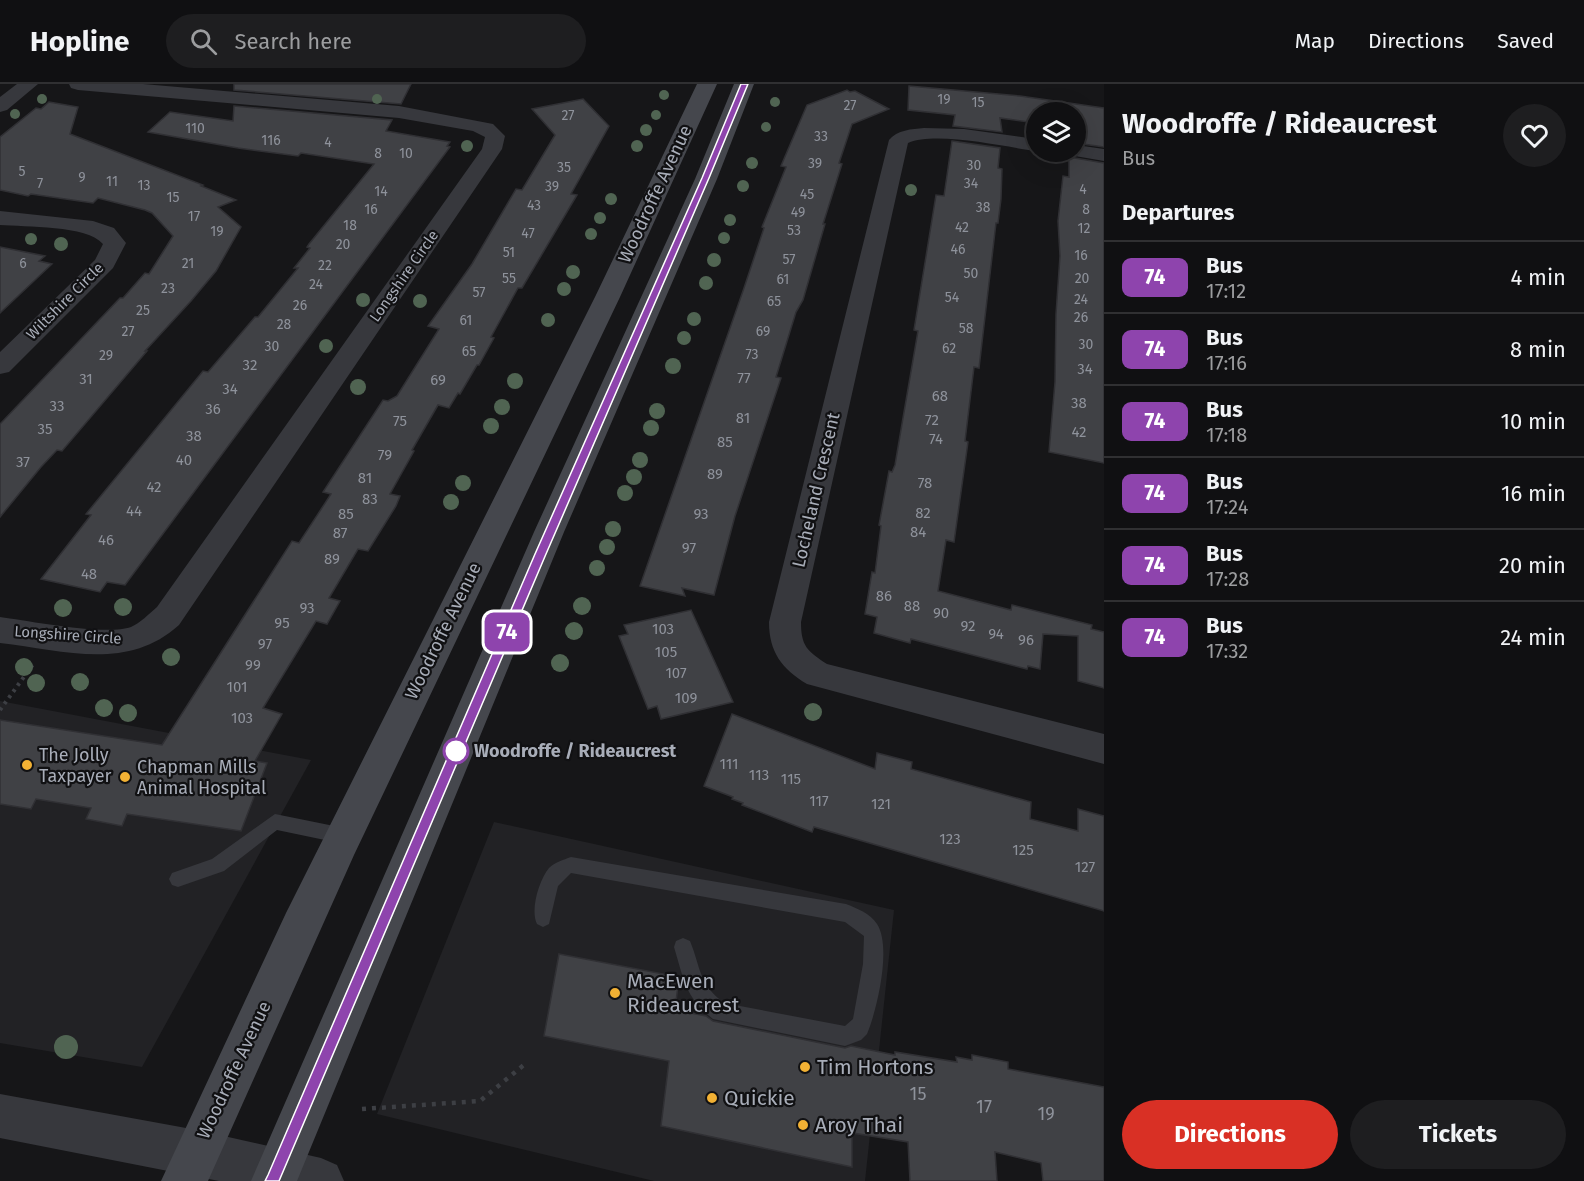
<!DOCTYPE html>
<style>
body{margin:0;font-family:"Fira Sans",sans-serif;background:#1e1e20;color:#f1f3f6;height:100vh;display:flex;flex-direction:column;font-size:22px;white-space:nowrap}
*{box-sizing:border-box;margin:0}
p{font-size:20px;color:#9c9d9f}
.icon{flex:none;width:33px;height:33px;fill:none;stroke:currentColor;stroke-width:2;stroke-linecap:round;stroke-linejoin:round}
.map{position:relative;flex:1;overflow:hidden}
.sheet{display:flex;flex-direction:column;background:#101012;width:480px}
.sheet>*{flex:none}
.badge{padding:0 12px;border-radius:9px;font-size:21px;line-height:39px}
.buttons{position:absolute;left:1026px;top:18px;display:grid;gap:12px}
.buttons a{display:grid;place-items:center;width:60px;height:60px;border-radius:50%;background:#101012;box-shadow:0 6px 24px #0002,0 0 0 2px #303032;font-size:30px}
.map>.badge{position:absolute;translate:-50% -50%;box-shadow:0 0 0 3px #fff}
h2{padding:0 18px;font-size:22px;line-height:54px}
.round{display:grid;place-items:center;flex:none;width:63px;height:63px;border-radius:32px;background:#1e1e20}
.summary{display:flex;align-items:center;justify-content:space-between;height:102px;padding:0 18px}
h1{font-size:28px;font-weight:700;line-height:45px}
.primary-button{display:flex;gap:12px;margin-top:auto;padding:12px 18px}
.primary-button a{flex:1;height:69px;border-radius:36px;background:#d93025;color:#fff;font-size:24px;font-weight:700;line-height:69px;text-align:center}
.primary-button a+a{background:#1e1e20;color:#f1f3f6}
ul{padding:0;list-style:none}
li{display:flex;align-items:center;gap:18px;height:72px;padding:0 18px;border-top:2px solid #303032}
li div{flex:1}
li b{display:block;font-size:22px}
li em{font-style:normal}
li .badge{min-width:66px;font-weight:700;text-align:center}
header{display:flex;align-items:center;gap:36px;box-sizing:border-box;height:84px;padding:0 30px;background:#101012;border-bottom:2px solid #303032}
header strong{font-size:28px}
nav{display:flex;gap:33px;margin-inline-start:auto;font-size:21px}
.search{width:420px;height:54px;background:#1e1e20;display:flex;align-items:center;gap:15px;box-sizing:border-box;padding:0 21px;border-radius:33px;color:#9c9d9f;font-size:22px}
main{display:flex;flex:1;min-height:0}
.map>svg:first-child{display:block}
</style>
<header>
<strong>Hopline</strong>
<div class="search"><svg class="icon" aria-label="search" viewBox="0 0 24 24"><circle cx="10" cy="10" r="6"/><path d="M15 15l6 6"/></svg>Search here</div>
<nav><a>Map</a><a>Directions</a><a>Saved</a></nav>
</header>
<main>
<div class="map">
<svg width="1104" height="1097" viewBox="0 0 1104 1097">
<rect width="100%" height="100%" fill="#161618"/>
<g fill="#222225">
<polygon points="0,617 311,676 142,983 0,959"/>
<polygon points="494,738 894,826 865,1097 654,1097 377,1030"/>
</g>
<g fill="#404145" stroke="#303034" stroke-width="1.5">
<polygon points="234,0 411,0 401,20 234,6"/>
<polygon points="909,2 1020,12 1104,24 1104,63 1076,59 1076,28 1036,28 1036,39 1000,34 1002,48 953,42 955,31 908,26"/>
<polygon points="847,6 850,8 855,7 889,25 852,40 839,79 842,80 823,140 825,140 803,216 796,228 776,293 781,294 735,432 714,511 682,504 685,512 640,502 744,204 764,144 762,143 786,83 781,82 807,21"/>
<polygon points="583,15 609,42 571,110 577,111 522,204 518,204 491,253 494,254 479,281 477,281 460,310 458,309 449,324 438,321 412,366 414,367 390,410 400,412 396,422 368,467 358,465 329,514 340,517 327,540 316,537 263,624 282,630 255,677 267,679 241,747 127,730 122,742 86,735 91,724 36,715 31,725 0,720 0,636 162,661 292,457 299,459 331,410 323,408 383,316 388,317 397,312 439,245 428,242 472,180 516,105 522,106 555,51 532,25"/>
<polygon points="49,18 78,23 70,50 203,101 201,102 236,116 218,123 241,143 216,187 191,217 145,267 147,267 62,367 57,366 41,383 0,433 0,340 120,214 123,214 145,189 149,190 173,152 152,129 145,126 98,114 93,119 31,110 28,112 0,106 0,53 36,24 41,25"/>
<polygon points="234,22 392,36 386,47 450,58 447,62 450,63 125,501 107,498 100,508 41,495 91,431 86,430 203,287 208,288 255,233 258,233 298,184 294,184 310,164 307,163 309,160 374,80 301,69 298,72 238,64 148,48 170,28 233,37"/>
<polygon points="952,57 1000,64 998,84 1002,85 1001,115 998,139 996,139 979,284 974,283 965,357 968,358 954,458 946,456 938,507 1011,526 1012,521 1092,541 1091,545 1104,548 1104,604 1078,597 1078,552 1043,550 1040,585 1028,582 1027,585 911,555 910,559 874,549 877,533 865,530 872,488 875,489 881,442 879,441 889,387 892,388 895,381 903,334 918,247 914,246 936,111 944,112"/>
<polygon points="1069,73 1104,79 1104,379 1049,368 1055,298 1056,230 1060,172 1058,137 1063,92 1069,93"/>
<polygon points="0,163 45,172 39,177 52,180 0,229"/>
<polygon points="691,526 733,618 661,635 657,622 648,625 619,552 628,550 624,541"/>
<polygon points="732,630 875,685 877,669 912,678 911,685 1031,718 1030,735 1078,747 1078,725 1104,732 1104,827 814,743 812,748 742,721 743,719 732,715 733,713 704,702"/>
<polygon points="559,870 679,893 675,926 706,932 713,937 845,964 851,962 895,971 895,968 957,978 956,973 972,976 972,971 1008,978 1008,985 1104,1003 1104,1097 1043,1097 1041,1079 995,1068 997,1097 910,1097 908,1058 852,1049 852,1083 661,1042 669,977 544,952"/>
</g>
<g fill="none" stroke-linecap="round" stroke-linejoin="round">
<polyline stroke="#3d3f44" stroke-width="4" stroke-dasharray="3 4.5" stroke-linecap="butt" points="0,626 34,579"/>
<polyline stroke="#3d3f44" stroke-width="4.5" stroke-dasharray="4 6" stroke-linecap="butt" points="362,1025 480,1017 525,980"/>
<g fill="#37383d" fill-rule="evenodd">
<polygon points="275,730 344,744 350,746 353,752 350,758 344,760 277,746 224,787 178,803 172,801 169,795 172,789 212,775"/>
<path d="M 571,773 L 846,820 C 858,825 870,829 877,840 C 892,863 877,926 867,950 L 861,956 L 845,962 L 713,935 C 685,913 684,896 674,863 L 676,857 L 683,854 L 690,857 C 701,884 698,899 724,919 L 845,942 L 853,935 L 863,880 L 864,852 L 845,838 L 571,789 L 558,802 L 549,840 L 543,843 L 537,840 C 530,826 539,796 549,784 C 555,778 563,776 571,773 Z"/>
</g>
<g fill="#37383d" fill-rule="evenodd">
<polygon points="17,0 38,0 7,26 0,28 0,13"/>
<path d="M 69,0 L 143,0 L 399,22 L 493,40 L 505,52 L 502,65 L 179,541 C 127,588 63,566 0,559 L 0,533 C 30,537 105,552 131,543 C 140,539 149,530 157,523 L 482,65 L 485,53 L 473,47 L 399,34 L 78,6 L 71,4 Z"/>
<path d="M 924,44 L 964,45 L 1036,55 L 1036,67 C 1004,63 937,47 908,59 L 801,538 C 801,562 807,567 827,580 L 1104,650 L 1104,680 L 807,600 C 782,585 769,568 769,538 L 889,56 C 897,46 912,45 924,44 Z"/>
<polygon points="1076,61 1104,65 1104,77 1069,71 1066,68 1076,68"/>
<path d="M 0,127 L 93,137 L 114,144 L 126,159 L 113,184 L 9,288 L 0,290 L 0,268 L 95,176 L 103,160 C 87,141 25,143 0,141 Z"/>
</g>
<polygon fill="#37383d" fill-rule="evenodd" points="0,1010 197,1046 321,1074 337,1081 344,1097 219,1097 0,1054"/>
<g fill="#45474d" fill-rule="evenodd">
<polygon points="697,0 717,0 620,213 354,771 208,1097 161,1097 286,829 595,213"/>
<polygon points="734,0 754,0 717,95 564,448 297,1097 251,1097 534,448 695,95"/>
</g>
</g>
<g fill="#506452">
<circle cx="664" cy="11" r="5"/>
<circle cx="42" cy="15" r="5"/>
<circle cx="377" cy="15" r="5"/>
<circle cx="775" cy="18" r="5"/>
<circle cx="15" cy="30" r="5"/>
<circle cx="656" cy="31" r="5"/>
<circle cx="766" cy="43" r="5"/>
<circle cx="646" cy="46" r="6"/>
<circle cx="467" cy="62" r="6"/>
<circle cx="637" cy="62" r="6"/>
<circle cx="752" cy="79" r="6"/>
<circle cx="743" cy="102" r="6"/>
<circle cx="911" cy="106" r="6"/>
<circle cx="611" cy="115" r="6"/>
<circle cx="600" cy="134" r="6"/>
<circle cx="730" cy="136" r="6"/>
<circle cx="591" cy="150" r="6"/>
<circle cx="724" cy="154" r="6"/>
<circle cx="31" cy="155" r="6"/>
<circle cx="61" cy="160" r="7"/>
<circle cx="714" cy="176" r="7"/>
<circle cx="573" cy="188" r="7"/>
<circle cx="706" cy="199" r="7"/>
<circle cx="564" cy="205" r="7"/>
<circle cx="363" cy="216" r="7"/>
<circle cx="420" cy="217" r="7"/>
<circle cx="694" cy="235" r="7"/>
<circle cx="548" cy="236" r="7"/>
<circle cx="684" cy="254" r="7"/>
<circle cx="326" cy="262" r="7"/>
<circle cx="673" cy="282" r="8"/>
<circle cx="515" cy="297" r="8"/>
<circle cx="358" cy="303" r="8"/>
<circle cx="502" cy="323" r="8"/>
<circle cx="657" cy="327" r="8"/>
<circle cx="491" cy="342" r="8"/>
<circle cx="651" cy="344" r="8"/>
<circle cx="640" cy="376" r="8"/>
<circle cx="634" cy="393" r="8"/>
<circle cx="463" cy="399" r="8"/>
<circle cx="625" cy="409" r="8"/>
<circle cx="451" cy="418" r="8"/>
<circle cx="613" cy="445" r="8"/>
<circle cx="607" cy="463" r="8"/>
<circle cx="597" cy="484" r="8"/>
<circle cx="582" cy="522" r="9"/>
<circle cx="123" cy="523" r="9"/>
<circle cx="63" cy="524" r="9"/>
<circle cx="574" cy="547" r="9"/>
<circle cx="171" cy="573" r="9"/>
<circle cx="560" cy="579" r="9"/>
<circle cx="24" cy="583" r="9"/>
<circle cx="80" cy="598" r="9"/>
<circle cx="36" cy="599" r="9"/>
<circle cx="104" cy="624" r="9"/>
<circle cx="813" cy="628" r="9"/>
<circle cx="128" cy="629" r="9"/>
<circle cx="66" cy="963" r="12"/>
</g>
<polygon fill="#8e44ad" stroke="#fff" stroke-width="1.5" points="741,0 748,0 709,94 546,470 279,1097 265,1097 268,1091 535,470 702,94"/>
<circle fill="#fff" stroke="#8e44ad" stroke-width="3" cx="456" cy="667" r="12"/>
<g fill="#f2b134" stroke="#111113" stroke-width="2">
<circle cx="27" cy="681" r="6"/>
<circle cx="125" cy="693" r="6"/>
<circle cx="615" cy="909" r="6"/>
<circle cx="805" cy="983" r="6"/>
<circle cx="712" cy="1014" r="6"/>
<circle cx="803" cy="1041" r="6"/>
</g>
<g text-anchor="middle" stroke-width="4.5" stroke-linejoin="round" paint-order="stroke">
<g font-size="14" fill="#8e929b">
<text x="944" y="20">19</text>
<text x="978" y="23">15</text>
<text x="850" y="26">27</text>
<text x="568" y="36">27</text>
<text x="195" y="49">110</text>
<text x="821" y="57">33</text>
<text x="271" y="61">116</text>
<text x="328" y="63">4</text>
<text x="378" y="74">8</text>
<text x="406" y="74">10</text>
<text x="815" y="84">39</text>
<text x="974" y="86">30</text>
<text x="564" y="88">35</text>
<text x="22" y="92">5</text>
<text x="82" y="98">9</text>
<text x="112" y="102">11</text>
<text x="40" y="104">7</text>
<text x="971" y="104">34</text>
<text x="144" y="106">13</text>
<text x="552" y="107">39</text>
<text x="1083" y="110">4</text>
<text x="381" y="112">14</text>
<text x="807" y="115">45</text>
<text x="173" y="118">15</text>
<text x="534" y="126">43</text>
<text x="983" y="128">38</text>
<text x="371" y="130">16</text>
<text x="1086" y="130">8</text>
<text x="798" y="133">49</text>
<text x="194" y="137">17</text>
<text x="350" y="146">18</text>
<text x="962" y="148">42</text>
<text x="1084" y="149">12</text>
<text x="794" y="151">53</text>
<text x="217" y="152">19</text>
<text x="528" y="154">47</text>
<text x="343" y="165">20</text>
<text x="958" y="170">46</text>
<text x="509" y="173">51</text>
<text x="1081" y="176">16</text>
<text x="789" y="180">57</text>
<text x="23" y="184">6</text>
<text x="188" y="184">21</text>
<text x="325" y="186">22</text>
<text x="971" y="194">50</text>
<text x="509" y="199">55</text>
<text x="1082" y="199">20</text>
<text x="783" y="200">61</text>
<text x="316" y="205">24</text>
<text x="168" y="209">23</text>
<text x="479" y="213">57</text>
<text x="952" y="218">54</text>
<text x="1081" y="220">24</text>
<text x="774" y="222">65</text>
<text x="300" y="226">26</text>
<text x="143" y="231">25</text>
<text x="1081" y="238">26</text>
<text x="466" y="241">61</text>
<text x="284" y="245">28</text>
<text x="966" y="249">58</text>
<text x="128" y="252">27</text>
<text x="763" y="252">69</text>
<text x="1086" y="265">30</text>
<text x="272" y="267">30</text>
<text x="949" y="269">62</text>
<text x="469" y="272">65</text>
<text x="752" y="275">73</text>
<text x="106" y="276">29</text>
</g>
<g font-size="15" fill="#a8adb8" stroke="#111113">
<text transform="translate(404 192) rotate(-55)" y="5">Longshire Circle</text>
<text transform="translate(65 217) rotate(-45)" y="5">Wiltshire Circle</text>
<text transform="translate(68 551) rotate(4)" y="5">Longshire Circle</text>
</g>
<g font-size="15" fill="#8e929b">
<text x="250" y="286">32</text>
<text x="1085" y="290">34</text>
<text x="744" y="299">77</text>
<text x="86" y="300">31</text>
<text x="438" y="301">69</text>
<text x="230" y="310">34</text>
<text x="940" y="317">68</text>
<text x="1079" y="324">38</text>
<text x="57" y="327">33</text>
<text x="213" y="330">36</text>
<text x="743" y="339">81</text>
<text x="932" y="341">72</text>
<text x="400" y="342">75</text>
<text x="45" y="350">35</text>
<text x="1079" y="353">42</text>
<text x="194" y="357">38</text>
<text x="936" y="360">74</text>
<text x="725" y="363">85</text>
<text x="385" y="376">79</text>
<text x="184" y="381">40</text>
<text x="23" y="383">37</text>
<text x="715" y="395">89</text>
<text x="365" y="399">81</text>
<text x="925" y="404">78</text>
<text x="154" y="408">42</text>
<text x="370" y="420">83</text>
<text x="134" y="432">44</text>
<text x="923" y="434">82</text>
<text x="346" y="435">85</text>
<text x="701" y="435">93</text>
<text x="918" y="453">84</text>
<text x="340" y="454">87</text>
<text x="106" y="461">46</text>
<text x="689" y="469">97</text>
<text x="332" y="480">89</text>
<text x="89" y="495">48</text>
<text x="884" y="517">86</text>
<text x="912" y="527">88</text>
<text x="307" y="529">93</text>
<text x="941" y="534">90</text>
<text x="282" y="544">95</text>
<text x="968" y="547">92</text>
<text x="663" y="550">103</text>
<text x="996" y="555">94</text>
<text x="1026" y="561">96</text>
<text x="265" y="565">97</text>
<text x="666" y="573">105</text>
<text x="253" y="586">99</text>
<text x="676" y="594">107</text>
<text x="237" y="608">101</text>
<text x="686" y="619">109</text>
<text x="242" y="639">103</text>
<text x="729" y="685">111</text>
<text x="759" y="696">113</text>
<text x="791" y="700">115</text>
<text x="819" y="722">117</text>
<text x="881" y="725">121</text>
<text x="950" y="760">123</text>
<text x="1023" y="771">125</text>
<text x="1085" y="788">127</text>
</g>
<g font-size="18" fill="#a8adb8" stroke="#111113">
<text transform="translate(655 110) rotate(-65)" y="6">Woodroffe Avenue</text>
<text transform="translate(816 406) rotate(-77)" y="6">Locheland Crescent</text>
<text transform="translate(443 547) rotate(-64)" y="6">Woodroffe Avenue</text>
<text transform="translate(234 986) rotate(-65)" y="6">Woodroffe Avenue</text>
</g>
<g font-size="18" font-weight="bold" fill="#a8adb8" stroke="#111113" text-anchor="start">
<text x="474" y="673">Woodroffe / Rideaucrest</text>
</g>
<g font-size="18" fill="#a8adb8" stroke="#111113" text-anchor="start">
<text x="39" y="677">The Jolly<tspan x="39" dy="21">Taxpayer</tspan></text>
<text x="137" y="689">Chapman Mills<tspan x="137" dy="21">Animal Hospital</tspan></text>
</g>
<g font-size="18" fill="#8e929b">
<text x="918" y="1016">15</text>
<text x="984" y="1029">17</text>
<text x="1046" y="1036">19</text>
</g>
<g font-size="21" fill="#a8adb8" stroke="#111113" text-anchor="start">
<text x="627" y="904">MacEwen<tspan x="627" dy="24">Rideaucrest</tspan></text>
<text x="817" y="990">Tim Hortons</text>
<text x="724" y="1021">Quickie</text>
<text x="815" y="1048">Aroy Thai</text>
</g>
</g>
</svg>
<div class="buttons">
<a><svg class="icon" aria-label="layers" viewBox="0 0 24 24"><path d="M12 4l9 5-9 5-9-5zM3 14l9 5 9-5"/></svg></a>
</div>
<b class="badge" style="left:507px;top:548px;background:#8e44ad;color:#fff">74</b>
</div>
<section class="sheet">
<div class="summary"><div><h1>Woodroffe / Rideaucrest</h1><p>Bus</p></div><a class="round"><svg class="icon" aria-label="heart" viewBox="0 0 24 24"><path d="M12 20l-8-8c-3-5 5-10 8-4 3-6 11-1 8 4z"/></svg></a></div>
<h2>Departures</h2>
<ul>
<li><span class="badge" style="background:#8e44ad;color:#fff">74</span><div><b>Bus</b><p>17:12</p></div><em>4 min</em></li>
<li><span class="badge" style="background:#8e44ad;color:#fff">74</span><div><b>Bus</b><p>17:16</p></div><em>8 min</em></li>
<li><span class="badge" style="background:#8e44ad;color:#fff">74</span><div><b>Bus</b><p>17:18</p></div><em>10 min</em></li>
<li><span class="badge" style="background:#8e44ad;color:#fff">74</span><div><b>Bus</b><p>17:24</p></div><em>16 min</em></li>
<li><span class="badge" style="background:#8e44ad;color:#fff">74</span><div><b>Bus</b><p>17:28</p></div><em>20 min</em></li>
<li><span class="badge" style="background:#8e44ad;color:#fff">74</span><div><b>Bus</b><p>17:32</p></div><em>24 min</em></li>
</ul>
<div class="primary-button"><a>Directions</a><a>Tickets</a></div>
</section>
</main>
